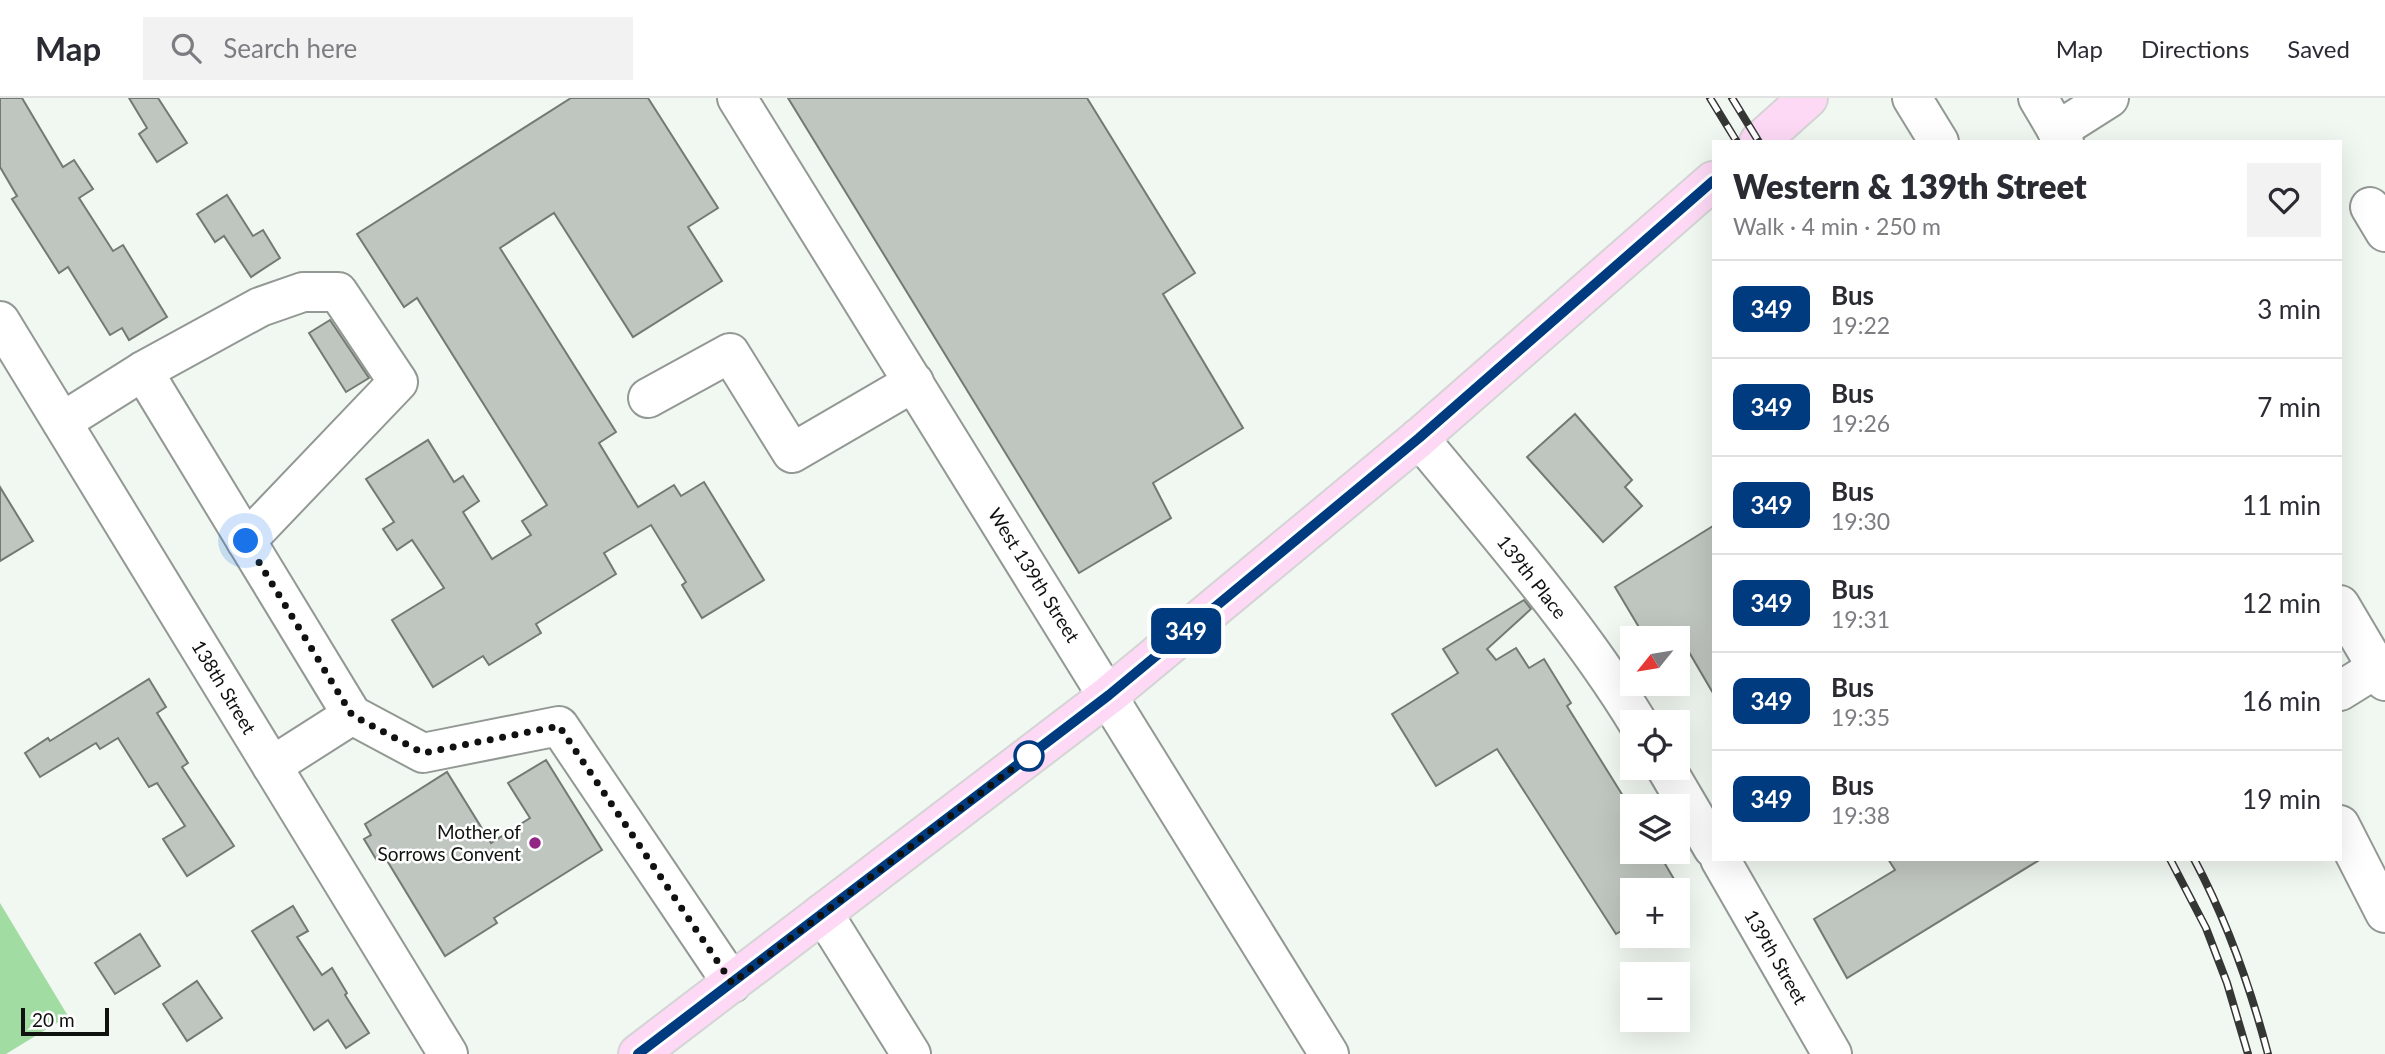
<!DOCTYPE html>
<meta charset="utf-8">
<style>
body{margin:0;font-family:Lato,sans-serif;background:#f2f2f3;color:#2b2b33;height:100vh;display:flex;flex-direction:column;font-size:26px;white-space:nowrap}
*{box-sizing:border-box;margin:0}
p{font-size:23px;color:#7c7c81}
.icon{flex:none;width:38px;height:38px;fill:none;stroke:currentColor;stroke-width:2;stroke-linecap:round;stroke-linejoin:round}
.map{position:relative;flex:1;overflow:hidden}
.drawer{position:absolute;left:1712px;top:42px;width:630px;height:721px;display:flex;flex-direction:column;background:#fff;border-radius:0px;box-shadow:0 7px 28px #0002}
.drawer>*{flex:none}
.badge{padding:0 14px;border-radius:10px;font-size:24px;line-height:46px}
.needle{width:46px;rotate:240deg}
.buttons{position:absolute;left:1620px;top:528px;display:grid;gap:14px}
.buttons a{display:grid;place-items:center;width:70px;height:70px;border-radius:0px;background:#fff;box-shadow:0 7px 28px #0002;font-size:35px}
.scale{position:absolute;left:21px;bottom:18px;width:88px;box-sizing:border-box;padding-left:7px;border:4px solid #101210;border-top:0;font-size:19px;line-height:24px;white-space:nowrap;color:#101210;-webkit-text-stroke:5px #fff;paint-order:stroke}
.you{position:absolute;width:35px;height:35px;margin:-18px;border:5px solid #fff;border-radius:50%;background:#1a73e8;box-shadow:0 0 0 10px #1a73e833}
.map>.badge{position:absolute;translate:-50% -50%;box-shadow:0 0 0 4px #fff}
.round{display:grid;place-items:center;flex:none;width:74px;height:74px;border-radius:0px;background:#f2f2f3}
.overview{display:flex;align-items:center;justify-content:space-between;height:119px;padding:0 21px}
h1{font-size:33px;font-weight:800;line-height:52px}
ul{padding:0;list-style:none}
li{display:flex;align-items:center;gap:21px;height:98px;padding:0 21px;border-top:2px solid #e1e1e2}
li div{flex:1}
li b{display:block;font-size:26px}
li em{font-style:normal}
li .badge{min-width:77px;font-weight:700;text-align:center}
header{display:flex;align-items:center;gap:42px;box-sizing:border-box;height:98px;padding:0 35px;background:#fff;border-bottom:2px solid #e1e1e2}
header strong{font-size:33px}
nav{display:flex;gap:38px;margin-inline-start:auto;font-size:24px}
.search{width:490px;height:63px;background:#f2f2f3;display:flex;align-items:center;gap:18px;box-sizing:border-box;padding:0 24px;border-radius:0px;color:#7c7c81;font-size:26px}
.map>svg:first-child{display:block}
</style>
<header>
<strong>Map</strong>
<div class="search"><svg class="icon" aria-label="search" viewBox="0 0 24 24"><circle cx="10" cy="10" r="6"/><path d="M15 15l6 6"/></svg>Search here</div>
<nav><a>Map</a><a>Directions</a><a>Saved</a></nav>
</header>
<div class="map">
<svg width="2385" height="956" viewBox="0 0 2385 956">
<rect width="100%" height="100%" fill="#f1f7f1"/>
<polygon fill="#a1dca3" points="0,805 68,918 6,956 0,956"/>
<g fill="#bfc5bf" stroke="#737973" stroke-width="2">
<polygon points="0,0 22,0 63,69 74,62 93,91 79,100 113,153 123,147 167,219 129,242 122,230 110,237 68,169 59,175 12,101 17,98 0,69"/>
<polygon points="129,0 158,0 187,45 157,64 139,36 147,30"/>
<polygon points="571,0 648,0 718,110 688,129 722,183 633,239 554,115 500,150 616,334 599,345 638,409 674,387 681,398 704,384 764,482 702,520 682,487 686,484 651,427 604,455 616,476 536,526 541,535 489,567 483,558 433,589 392,522 444,490 412,442 397,452 383,431 394,424 366,381 428,342 454,384 463,378 479,403 463,414 492,461 531,437 522,423 547,407 417,200 404,209 357,136"/>
<polygon points="788,0 1087,0 1195,175 1163,196 1243,330 1153,385 1171,420 1079,475"/>
<polygon points="227,97 253,138 263,132 280,160 251,179 224,138 215,144 197,116"/>
<polygon points="330,222 369,280 346,294 309,235"/>
<polygon points="1575,316 1632,382 1625,389 1642,408 1603,444 1527,359"/>
<polygon points="0,389 33,443 0,463"/>
<polygon points="1713,428 1713,595 1676,532 1662,541 1646,541 1615,489"/>
<polygon points="1524,502 1531,511 1487,551 1496,562 1516,550 1529,570 1544,561 1571,605 1567,608 1633,714 1633,754 1658,754 1681,793 1633,793 1633,826 1616,836 1497,651 1436,688 1392,616 1458,575 1443,551"/>
<polygon points="149,581 166,609 157,615 188,665 182,669 234,748 187,778 163,741 185,728 157,685 149,689 118,640 100,651 96,645 40,679 25,655 48,640 50,643"/>
<polygon points="546,662 602,752 494,820 497,825 445,858 383,756 376,761 364,741 371,737 365,726 447,674 491,745 530,720 508,685"/>
<polygon points="1888,761 2041,761 1847,880 1814,821 1895,772"/>
<polygon points="293,808 308,833 297,839 322,877 332,870 347,895 345,897 369,935 346,950 328,922 314,932 252,833"/>
<polygon points="140,836 160,868 115,896 95,865"/>
<polygon points="197,883 222,920 187,943 163,906"/>
</g>
<g fill="none" stroke-linecap="round" stroke-linejoin="round">
<defs>
<g id="minor">
<polyline points="737,0 1329,956"/>
<polyline points="1912,0 1939,44"/>
<polyline points="2038,0 2064,44"/>
<polyline points="2057,33 2109,0"/>
<polyline points="2370,109 2385,134"/>
<polyline points="0,223 448,956"/>
<polyline points="143,273 352,617 423,655 559,628 732,885"/>
<polyline points="648,300 730,255 792,355 914,284"/>
<polyline points="62,324 143,273 260,209 303,194 338,194 398,284 246,443"/>
<path d="M 1419,340 C 1494,431 1576,524 1638,625"/>
<polyline points="2340,507 2385,583"/>
<polyline points="2340,593 2377,570"/>
<polyline points="272,668 352,617"/>
<polyline points="1666,670 1713,750"/>
<polyline points="2340,727 2385,815"/>
<polyline points="1720,761 1832,956"/>
<polyline points="823,815 911,956"/>
</g>
<g id="major">
<polyline points="1759,44 1808,0"/>
<polyline points="638,956 1109,597 1419,340 1713,83"/>
</g>
</defs>
<use href="#minor" stroke="#929893" stroke-width="42"/>
<use href="#major" stroke="#d4d4d4" stroke-width="42"/>
<use href="#minor" stroke="#fff" stroke-width="38"/>
<use href="#major" stroke="#fdd9f5" stroke-width="38"/>
<defs>
<g id="rail">
<polyline points="1710,0 1737,44"/>
<polyline points="1732,0 1759,44"/>
<polyline points="2170,761 2206,830 2227,885 2248,956"/>
<path d="M 2194,761 C 2227,823 2250,888 2268,956"/>
</g>
</defs>
<use href="#rail" stroke="#353735" stroke-width="8"/>
<use href="#rail" stroke="#fff" stroke-width="5" stroke-dasharray="16" stroke-linecap="butt"/>
</g>
<g fill="none" stroke-linecap="round" stroke-linejoin="round">
<defs>
<polyline id="line" points="638,956 1109,597 1419,340 1713,83"/>
</defs>
<use href="#line" stroke="#fff" stroke-width="16"/>
<use href="#line" stroke="#003b80" stroke-width="10"/>
<polyline stroke="#101210" stroke-width="7" stroke-dasharray="0 12.6" points="246,443 352,617 423,655 559,628 732,885 1029,658"/>
</g>
<circle fill="#fff" stroke="#003b80" stroke-width="3.5" cx="1029" cy="658" r="14"/>
<circle fill="#932585" stroke="#fff" stroke-width="2.5" cx="535" cy="745" r="7"/>
<g text-anchor="middle" stroke-width="5" stroke-linejoin="round" paint-order="stroke">
<g font-size="19" fill="#101210" stroke="#fff">
<text transform="translate(1034 477) rotate(58)" y="7">West 139th Street</text>
<text transform="translate(1532 479) rotate(52)" y="7">139th Place</text>
<text transform="translate(224 589) rotate(59)" y="7">138th Street</text>
<text transform="translate(1776 859) rotate(60)" y="7">139th Street</text>
</g>
<g font-size="19" fill="#101210" stroke="#fff" text-anchor="end">
<text x="521" y="741">Mother of<tspan x="521" dy="22">Sorrows Convent</tspan></text>
</g>
</g>
</svg>
<div class="buttons">
<a><svg class="needle" viewBox="-14 -14 28 28"><path d="M0-13l5 13h-10z" fill="#e53935"/><path d="M0 13l5-13h-10z" fill="#7c7c81"/></svg></a>
<a><svg class="icon" aria-label="locate" viewBox="0 0 24 24"><circle cx="12" cy="12" r="6"/><path d="M12 2v4M12 18v4M2 12h4M18 12h4"/></svg></a>
<a><svg class="icon" aria-label="layers" viewBox="0 0 24 24"><path d="M12 4l9 5-9 5-9-5zM3 14l9 5 9-5"/></svg></a>
<a>+</a>
<a>−</a>
</div>
<div class="scale">20 m</div>
<div class="you" style="left:246px;top:443px"></div>
<b class="badge" style="left:1186px;top:533px;background:#003b80;color:#fff">349</b>
<section class="drawer">
<div class="overview"><div><h1>Western &amp; 139th Street</h1><p>Walk · 4 min · 250 m</p></div><a class="round"><svg class="icon" aria-label="heart" viewBox="0 0 24 24"><path d="M12 20l-8-8c-3-5 5-10 8-4 3-6 11-1 8 4z"/></svg></a></div>
<ul>
<li><span class="badge" style="background:#003b80;color:#fff">349</span><div><b>Bus</b><p>19:22</p></div><em>3 min</em></li>
<li><span class="badge" style="background:#003b80;color:#fff">349</span><div><b>Bus</b><p>19:26</p></div><em>7 min</em></li>
<li><span class="badge" style="background:#003b80;color:#fff">349</span><div><b>Bus</b><p>19:30</p></div><em>11 min</em></li>
<li><span class="badge" style="background:#003b80;color:#fff">349</span><div><b>Bus</b><p>19:31</p></div><em>12 min</em></li>
<li><span class="badge" style="background:#003b80;color:#fff">349</span><div><b>Bus</b><p>19:35</p></div><em>16 min</em></li>
<li><span class="badge" style="background:#003b80;color:#fff">349</span><div><b>Bus</b><p>19:38</p></div><em>19 min</em></li>
</ul>
</section>
</div>
